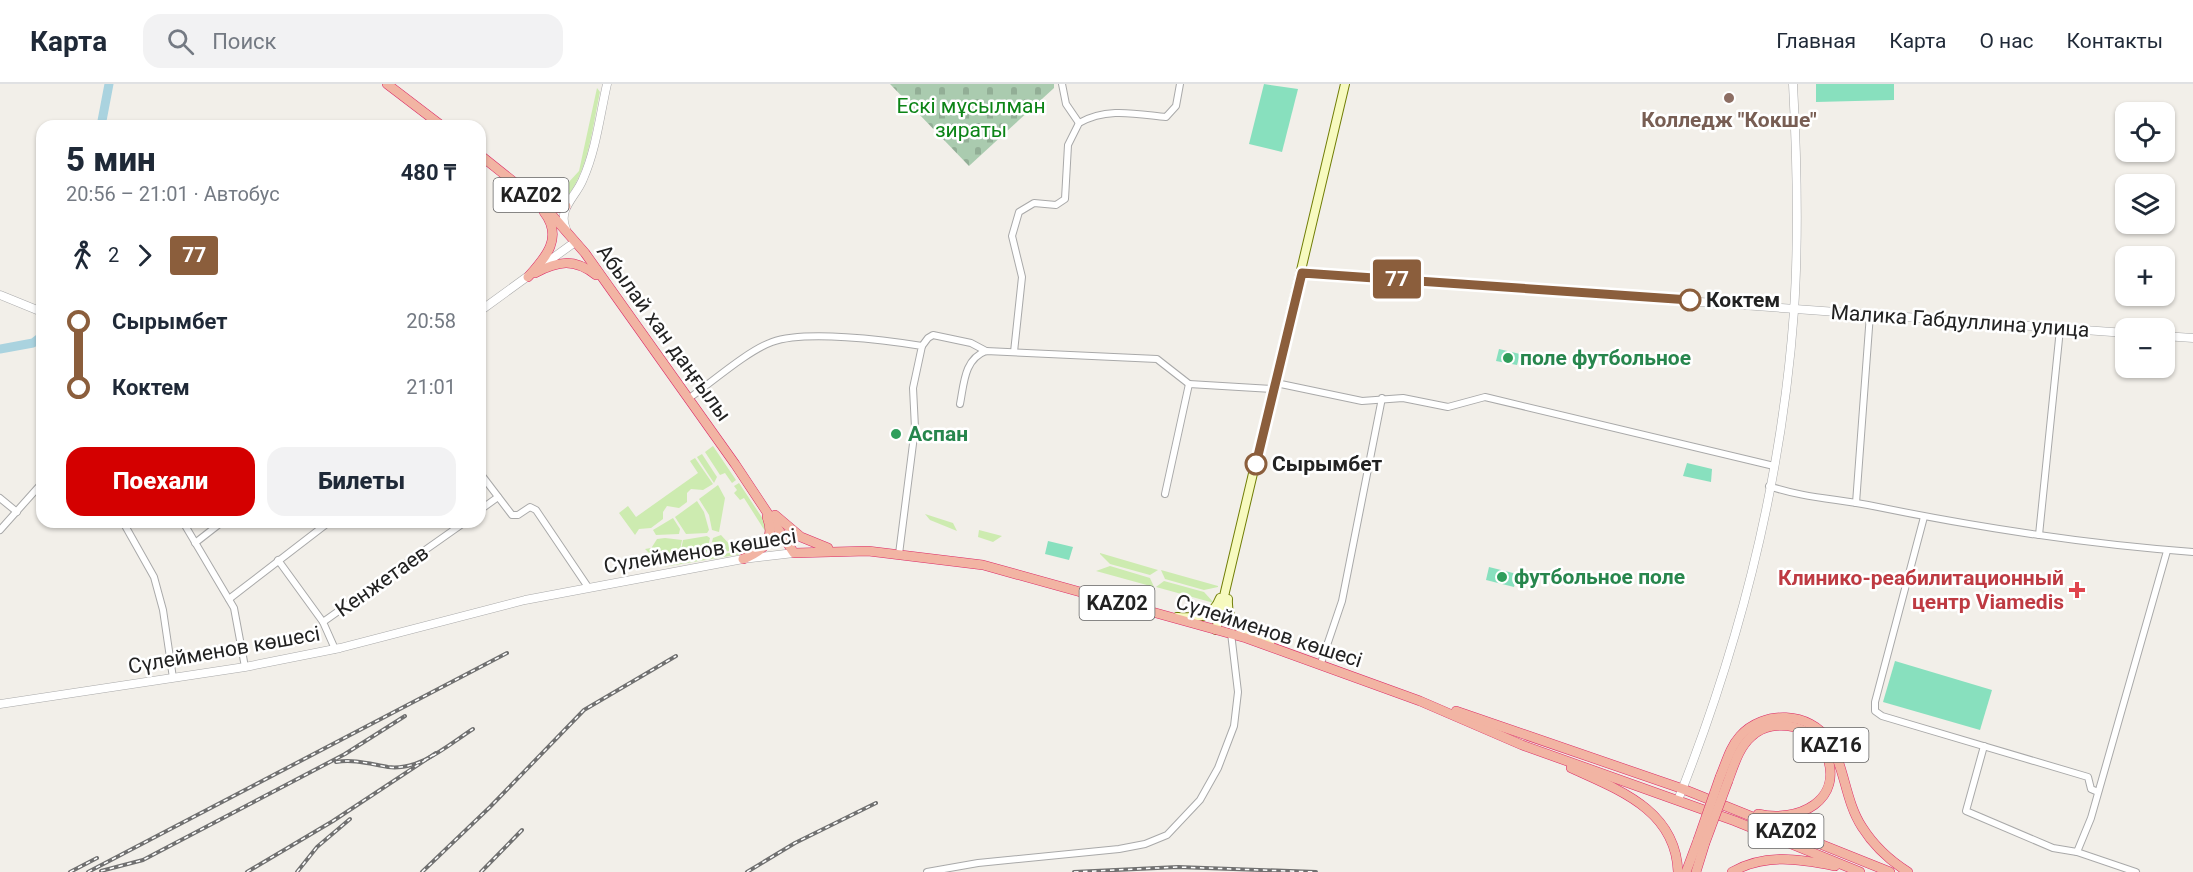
<!DOCTYPE html>
<html lang="ru">
<meta charset="utf-8">
<style>
body{margin:0;font-family:Roboto,sans-serif;background:#f2f2f3;color:#1f2937;height:100vh;display:flex;flex-direction:column;font-size:22px;white-space:nowrap}
*{box-sizing:border-box;margin:0}
p{font-size:20px;color:#747a83}
.icon{flex:none;width:33px;height:33px;fill:none;stroke:currentColor;stroke-width:2;stroke-linecap:round;stroke-linejoin:round}
.map{position:relative;flex:1;overflow:hidden}
.side{position:absolute;left:36px;top:36px;width:450px;height:408px;display:flex;flex-direction:column;background:#fff;border-radius:18px;box-shadow:0 2px 4px #0004}
.side>*{flex:none}
.badge{padding:0 12px;border-radius:4px;font-size:21px;line-height:39px}
.controls{position:absolute;left:2115px;top:18px;display:grid;gap:12px}
.controls a{display:grid;place-items:center;width:60px;height:60px;border-radius:12px;background:#fff;box-shadow:0 2px 4px #0004;font-size:30px}
.map>.badge{position:absolute;translate:-50% -50%;box-shadow:0 0 0 3px #fff}
.legs{display:flex;align-items:center;gap:9px;height:66px;padding:0 30px;font-size:20px}
.legs p{margin-inline-start:auto}
.overview{display:flex;align-items:center;justify-content:space-between;height:102px;padding:0 30px}
h1{font-size:33px;font-weight:800;line-height:45px}
.button{display:flex;gap:12px;margin-top:auto;padding:12px 30px}
.button a{flex:1;height:69px;border-radius:18px;background:#d40000;color:#fff;font-size:24px;font-weight:800;line-height:69px;text-align:center}
.button a+a{background:#f2f2f3;color:#1f2937}
ul{padding:0 30px;list-style:none}
li{display:flex;align-items:center;gap:21px;height:66px;font-size:22px}
li i{display:grid;place-items:center;width:9px;height:100%;margin:0 8px;background:currentColor}
li i::after{content:'';width:15px;height:15px;margin:-8px;border:4px solid;border-radius:50%;background:#fff}
li p{margin-inline-start:auto}
li:first-child i{background:linear-gradient(#0000 50%,currentColor 0)}
li:last-child i{background:linear-gradient(currentColor 50%,#0000 0)}
header{display:flex;align-items:center;gap:36px;box-sizing:border-box;height:84px;padding:0 30px;background:#fff;border-bottom:2px solid #e0e1e3}
header strong{font-size:28px}
nav{display:flex;gap:33px;margin-inline-start:auto;font-size:21px}
.search{width:420px;height:54px;background:#f2f2f3;display:flex;align-items:center;gap:15px;box-sizing:border-box;padding:0 21px;border-radius:18px;color:#747a83;font-size:22px}
.map>svg:first-child{display:block}
</style>
<header>
<strong>Карта</strong>
<div class="search"><svg class="icon" aria-label="search" viewBox="0 0 24 24"><circle cx="10" cy="10" r="6"/><path d="M15 15l6 6"/></svg>Поиск</div>
<nav><a>Главная</a><a>Карта</a><a>О нас</a><a>Контакты</a></nav>
</header>
<div class="map">
<svg width="2193" height="788" viewBox="0 0 2193 788">
<defs>
<pattern id="cemetery-stones" width="16" height="16" patternUnits="userSpaceOnUse" patternTransform="scale(1.5)"><rect width="16" height="16" fill="#aacbaf"/><path d="M2 7V4a2 2 0 0 1 4 0v3zM10 15v-3a2 2 0 0 1 4 0v3z" fill="#92ae96"/></pattern>
</defs>
<rect width="100%" height="100%" fill="#f2efe9"/>
<g fill="#cdebb0">
<path d="M 597,4 L 600,8 C 592,45 589,87 564,117 L 557,111 L 579,87 Z"/>
<polygon points="713,362 736,396 732,399 725,389 720,391 705,368"/>
<polygon points="702,370 717,393 714,399 697,373"/>
<polygon points="695,374 713,400 703,406 691,405 687,409 687,418 679,424 667,422 663,428 663,435 651,444 639,445 635,451 619,429 628,422 636,433 698,389 690,377"/>
<polygon points="739,399 767,441 765,460 748,469 663,483 645,465 651,464 663,483 757,463 764,455 765,447 744,414 740,416 734,409 737,406 734,402"/>
<polygon points="718,401 725,414 719,448 712,446 709,431 699,415"/>
<polygon points="697,417 704,428 709,446 707,449 686,450 675,433"/>
<polygon points="925,430 953,439 957,447 930,436"/>
<polygon points="673,434 680,445 679,450 656,451 653,446"/>
<polygon points="979,446 1002,452 993,458 978,453"/>
<polygon points="721,451 730,461 729,467 709,470 713,454"/>
<polygon points="707,452 710,454 706,471 679,476 683,456"/>
<polygon points="665,454 682,456 678,476 665,479 652,463 657,455"/>
<polygon points="1100,470 1100,469 1158,486 1150,491 1110,480"/>
<polygon points="1110,482 1150,494 1154,503 1096,487"/>
<polygon points="1161,486 1218,502 1218,503 1204,506 1165,495"/>
<polygon points="1164,497 1204,508 1214,519 1156,503"/>
</g>
<polygon fill="url(#cemetery-stones)" points="890,0 1054,0 1054,4 969,82"/>
<g fill="#88e0be">
<polygon points="1264,0 1298,5 1282,68 1249,60"/>
<polygon points="1816,0 1894,0 1894,16 1816,18"/>
<polygon points="1499,265 1520,270 1517,281 1496,277"/>
<polygon points="1687,379 1712,385 1711,398 1683,392"/>
<polygon points="1048,457 1073,463 1069,476 1045,470"/>
<polygon points="1489,483 1517,490 1514,503 1486,496"/>
<polygon points="1895,577 1992,606 1980,646 1883,618"/>
</g>
<g fill="none" stroke-linecap="round" stroke-linejoin="round">
<g stroke="#aad3df" stroke-width="9">
<polyline points="101,42 109,0"/>
<polyline points="0,265 33,259 42,252"/>
</g>
<defs>
<g id="minor">
<polyline points="1062,0 1066,20 1079,39"/>
<polyline points="922,262 928,254 933,251 971,259 986,267"/>
<path d="M 1014,268 L 1022,193 L 1012,152 L 1019,128 L 1034,119 L 1056,121 L 1065,115 L 1068,61 L 1079,39 C 1107,23 1136,30 1166,33 L 1176,22 L 1180,0"/>
<polyline points="1276,299 1362,317 1403,314 1448,323 1485,313 1774,382"/>
<path d="M 688,315 C 711,299 747,267 772,258 C 806,246 885,256 922,262 L 913,304 L 915,344 L 899,470"/>
<path d="M 960,320 C 964,300 964,275 986,267 L 1157,275 L 1189,300"/>
<polyline points="480,389 512,431 518,431 530,423 536,426 588,503"/>
<path d="M 1769,402 C 1800,413 1836,415 1868,421 C 1975,443 2084,460 2193,468"/>
<polyline points="1165,410 1189,300 1274,305"/>
<polyline points="0,414 17,428"/>
<polyline points="1856,419 1870,230"/>
<polyline points="480,426 498,413"/>
<polyline points="1924,433 1875,618 1875,627 1882,632 2088,693 2091,705 2098,708"/>
<polyline points="123,438 154,493 163,526 173,594"/>
<polyline points="183,438 234,524 245,583"/>
<polyline points="0,446 42,399"/>
<polyline points="2039,451 2060,245"/>
<polyline points="195,459 222,438"/>
<polyline points="278,476 323,538"/>
<polyline points="229,515 329,438"/>
<polyline points="335,565 323,538 465,438"/>
<polyline points="1321,579 1342,517 1382,314"/>
<polyline points="1984,662 1966,727 2053,764 2077,768 2091,734 2167,467"/>
<polyline points="2077,768 2136,788"/>
<polyline points="927,788 978,779 1119,765 1145,760 1167,751 1200,716 1218,684 1234,642 1238,608 1231,549"/>
</g>
<g id="tertiary">
<path d="M 566,145 C 557,125 576,113 583,95 C 596,66 600,31 607,0"/>
<polyline points="1302,189 2126,249"/>
<polyline points="0,211 42,228"/>
<polyline points="480,227 575,158"/>
<polyline points="2164,252 2193,254"/>
<polyline points="0,620 245,583 340,564 525,516 743,475 794,469"/>
<path d="M 1678,716 C 1740,560 1782,394 1794,227 C 1799,151 1797,75 1793,0"/>
</g>
<g id="secondary">
<path d="M 1228,515 C 1226,544 1248,548 1270,560"/>
<path d="M 1177,533 C 1197,534 1212,535 1220,514"/>
<polyline points="1216,546 1345,0"/>
</g>
<g id="trunk">
<polyline points="387,0 442,42"/>
<polyline points="480,71 544,122 585,169 735,380 794,469 868,467 983,481 1246,554 1420,617 1522,661 1735,737 1860,788"/>
<polyline points="544,119 557,124 566,122"/>
<path d="M 535,189 C 558,177 574,174 596,191"/>
<path d="M 528,193 C 545,174 564,154 544,128"/>
<polyline points="775,431 801,453 828,464"/>
<path d="M 743,475 C 763,467 776,456 767,433"/>
<polyline points="1456,627 1683,705 1890,788"/>
<path d="M 1571,684 C 1619,706 1676,726 1678,788"/>
<path d="M 1720,693 C 1726,679 1730,663 1740,652 C 1763,626 1810,627 1829,657 C 1845,683 1845,717 1862,743 C 1874,762 1889,776 1908,788"/>
<path d="M 1728,697 C 1734,681 1739,663 1752,652 C 1774,632 1816,642 1826,669 C 1845,717 1798,739 1758,730"/>
<polyline points="1686,788 1698,756"/>
<polyline points="1696,788 1705,759"/>
<path d="M 1732,788 C 1765,769 1800,775 1835,782"/>
</g>
</defs>
<use href="#minor" stroke="#a9a9a9" stroke-width="8"/>
<use href="#tertiary" stroke="#a9a9a9" stroke-width="9"/>
<use href="#secondary" stroke="#707d05" stroke-width="10"/>
<use href="#trunk" stroke="#dc2a67" stroke-width="10"/>
<use href="#minor" stroke="#fff" stroke-width="6"/>
<use href="#tertiary" stroke="#fff" stroke-width="8"/>
<use href="#secondary" stroke="#f7fabf" stroke-width="8"/>
<use href="#trunk" stroke="#f2b4a3" stroke-width="9"/>
<defs>
<g id="rail">
<path d="M 336,678 C 354,675 370,680 388,683 C 420,687 448,661 473,645"/>
<polyline points="101,787 143,776 345,670 405,632"/>
<polyline points="70,788 97,774"/>
<polyline points="88,788 507,569"/>
<polyline points="247,788 333,737 436,669"/>
<polyline points="297,788 317,763 350,735"/>
<polyline points="422,788 490,723 584,626 676,572"/>
<polyline points="481,788 522,746"/>
<polyline points="747,788 795,759 876,719"/>
<polyline points="1074,788 1178,783 1316,788"/>
</g>
</defs>
<use href="#rail" stroke="#707070" stroke-width="4"/>
<use href="#rail" stroke="#fff" stroke-width="1.5" stroke-dasharray="4.5" stroke-linecap="butt"/>
<defs>
<g id="trunk-bridge">
<polyline points="1698,756 1720,693"/>
<polyline points="1705,759 1728,697"/>
</g>
</defs>
<use href="#trunk-bridge" stroke="#dc2a67" stroke-width="10" stroke-linecap="butt"/>
<use href="#trunk-bridge" stroke="#f2b4a3" stroke-width="9"/>
</g>
<g fill="none" stroke-linecap="round" stroke-linejoin="round">
<defs>
<polyline id="line-1" points="1256,380 1302,189 1690,216"/>
</defs>
<use href="#line-1" stroke="#fff" stroke-width="14"/>
<use href="#line-1" stroke="#8b5e3c" stroke-width="9"/>
</g>
<circle fill="#8d6e63" stroke="#fff" stroke-width="2" cx="1729" cy="14" r="6"/>
<g fill="#fff" stroke="#8b5e3c" stroke-width="3">
<circle cx="1690" cy="216" r="10"/>
<circle cx="1256" cy="380" r="10"/>
</g>
<g fill="#2e9e5b" stroke="#fff" stroke-width="2">
<circle cx="1508" cy="274" r="6"/>
<circle cx="896" cy="350" r="6"/>
<circle cx="1502" cy="493" r="6"/>
</g>
<path fill="#e0444e" stroke="#fff" stroke-width="2" d="M2074 497h6v6h6v6h-6v6h-6v-6h-6v-6h6z"/>
<g text-anchor="middle" stroke-width="5" stroke-linejoin="round" paint-order="stroke">
<g fill="#fff" stroke="#646464" stroke-width="1.5">
<rect x="493.5" y="94" width="75" height="34" rx="4.5"/>
<rect x="1079.5" y="502" width="75" height="34" rx="4.5"/>
<rect x="1793.5" y="644" width="75" height="34" rx="4.5"/>
<rect x="1748.5" y="730" width="75" height="34" rx="4.5"/>
</g>
<g font-size="20" font-weight="bold" fill="#222">
<text x="531" y="118">KАZ02</text>
<text x="1117" y="526">KАZ02</text>
<text x="1831" y="668">KAZ16</text>
<text x="1786" y="754">KАZ02</text>
</g>
<g font-size="21" fill="#0c8416" stroke="#fff">
<text x="971" y="29">Ескі мұсылман<tspan x="971" dy="24">зираты</tspan></text>
</g>
<g font-size="21" font-weight="bold" fill="#785e54" stroke="#fff">
<text x="1729" y="43">Колледж "Кокше"</text>
</g>
<g font-size="21" font-weight="bold" fill="#222" stroke="#fff" text-anchor="start">
<text x="1706" y="223">Коктем</text>
<text x="1272" y="387">Сырымбет</text>
</g>
<g font-size="21" fill="#222" stroke="#fff">
<text transform="translate(1960 237) rotate(4)" y="7">Малика Габдуллина улица</text>
<text transform="translate(664 249) rotate(54)" y="7">Абылай хан даңғылы</text>
<text transform="translate(700 467) rotate(-9)" y="7">Сүлейменов көшесі</text>
<text transform="translate(382 497) rotate(-35)" y="7">Кенжетаев</text>
<text transform="translate(1269 547) rotate(18)" y="7">Сүлейменов көшесі</text>
<text transform="translate(224 566) rotate(-10)" y="7">Сүлейменов көшесі</text>
</g>
<g font-size="21" font-weight="bold" fill="#27864d" stroke="#fff" text-anchor="start">
<text x="1520" y="281">поле футбольное</text>
<text x="908" y="357">Аспан</text>
<text x="1514" y="500">футбольное поле</text>
</g>
<g font-size="21" font-weight="bold" fill="#be3a42" stroke="#fff" text-anchor="end">
<text x="2064" y="501">Клинико-реабилитационный<tspan x="2064" dy="24">центр Viamedis</tspan></text>
</g>
</g>
</svg>
<div class="controls">
<a><svg class="icon" aria-label="locate" viewBox="0 0 24 24"><circle cx="12" cy="12" r="6"/><path d="M12 2v4M12 18v4M2 12h4M18 12h4"/></svg></a>
<a><svg class="icon" aria-label="layers" viewBox="0 0 24 24"><path d="M12 4l9 5-9 5-9-5zM3 14l9 5 9-5"/></svg></a>
<a>+</a>
<a>−</a>
</div>
<b class="badge" style="left:1397px;top:195px;background:#8b5e3c;color:#fff">77</b>
<section class="side">
<div class="overview"><div><h1>5 мин</h1><p>20:56 – 21:01 · Автобус</p></div><b>480 ₸</b></div>
<div class="legs"><svg class="icon" aria-label="walk" viewBox="0 0 24 24"><circle cx="13" cy="4" r="2"/><path d="M13 8l-2 6 4 7M11 14l-3 7M7 12l3-4h3l4 4"/></svg>2<svg class="icon" aria-label="forward" viewBox="0 0 24 24"><path d="M9 5l7 7-7 7"/></svg><b class="badge" style="background:#8b5e3c;color:#fff">77</b></div>
<ul>
<li><i style="color:#8b5e3c"></i><b>Сырымбет</b><p>20:58</p></li>
<li><i style="color:#8b5e3c"></i><b>Коктем</b><p>21:01</p></li>
</ul>
<div class="button"><a>Поехали</a><a>Билеты</a></div>
</section>
</div>
